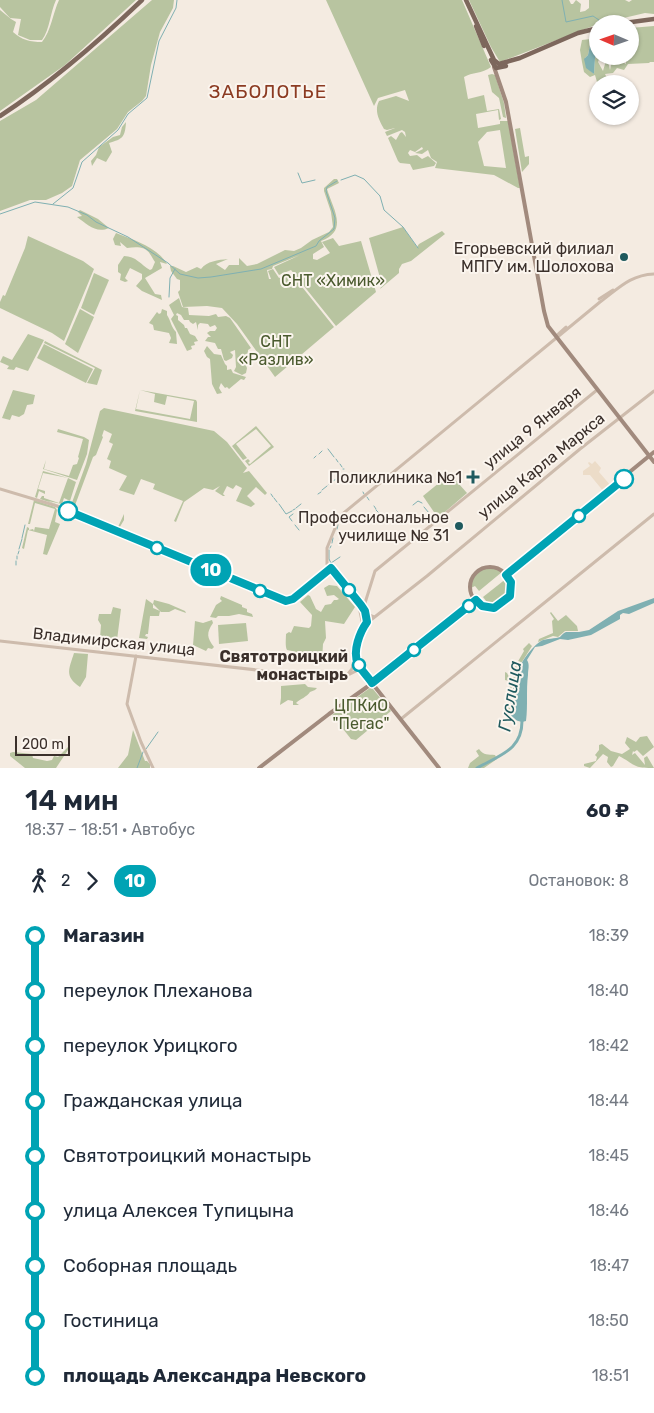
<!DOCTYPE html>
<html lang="ru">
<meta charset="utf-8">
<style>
body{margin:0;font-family:Rubik,sans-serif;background:#f6f6f7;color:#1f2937;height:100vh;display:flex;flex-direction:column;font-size:19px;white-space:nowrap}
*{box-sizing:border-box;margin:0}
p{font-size:16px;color:#747a83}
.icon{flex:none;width:28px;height:28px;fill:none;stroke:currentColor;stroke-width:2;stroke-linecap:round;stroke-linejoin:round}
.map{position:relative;height:768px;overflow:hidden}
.details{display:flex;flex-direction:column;background:#fff;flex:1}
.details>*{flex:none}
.badge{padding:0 10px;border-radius:16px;font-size:18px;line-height:32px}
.needle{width:32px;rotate:272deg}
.controls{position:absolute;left:589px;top:15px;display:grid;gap:10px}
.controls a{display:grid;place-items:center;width:50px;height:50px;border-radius:50%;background:#fff;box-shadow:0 1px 4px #0004;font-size:25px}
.scale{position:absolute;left:15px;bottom:12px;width:55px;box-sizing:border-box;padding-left:5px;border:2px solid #3b302b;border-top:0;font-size:14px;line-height:18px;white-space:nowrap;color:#3b302b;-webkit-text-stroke:4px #fbf5ee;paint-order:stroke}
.map>.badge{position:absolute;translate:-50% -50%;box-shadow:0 0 0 2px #fff}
.legs{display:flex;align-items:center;gap:8px;height:55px;padding:0 25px;font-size:16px}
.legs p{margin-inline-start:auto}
.summary{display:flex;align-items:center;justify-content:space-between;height:85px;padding:0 25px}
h1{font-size:28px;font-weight:600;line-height:38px}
ul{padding:0 25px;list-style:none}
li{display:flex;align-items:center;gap:18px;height:55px;font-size:19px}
li i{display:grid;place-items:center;width:8px;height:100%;margin:0 6px;background:currentColor}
li i::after{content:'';width:12px;height:12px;margin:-6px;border:4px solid;border-radius:50%;background:#fff}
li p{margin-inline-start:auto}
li:first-child i{background:linear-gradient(#0000 50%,currentColor 0)}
li:last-child i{background:linear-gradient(currentColor 50%,#0000 0)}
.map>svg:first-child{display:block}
</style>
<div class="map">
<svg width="654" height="768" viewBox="0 0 654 768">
<rect width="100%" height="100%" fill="#f4ebe1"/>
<g fill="#b8c4a0" fill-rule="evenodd">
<path d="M 0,0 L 56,0 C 50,13 50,29 42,40 L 30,40 L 18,35 L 21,19 L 10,18 L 0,7 Z"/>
<path d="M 59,0 L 136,0 L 65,65 L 0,111 L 0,10 L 11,19 L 16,22 L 13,32 C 22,40 30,42 42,42 C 51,31 53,13 59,0 Z"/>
<polygon points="152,0 174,0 173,8 160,32 151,65 146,96 142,101 128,112 117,129 80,160 72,186 62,193 46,200 30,200 0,211 0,121 36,100"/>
<path d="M 326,0 L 462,0 L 491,67 C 482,74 472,72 464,77 L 468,99 L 484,95 L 487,111 L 499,109 L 501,119 L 499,120 L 498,110 L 476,114 L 478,128 L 500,124 L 500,121 L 508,121 L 520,188 L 518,188 L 494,175 L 435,168 L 437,162 L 431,158 L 428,150 L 422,154 L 415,153 L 423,149 L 422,147 L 415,152 L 410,150 L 408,153 L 410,156 L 417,155 L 422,159 L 428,156 L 436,163 L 434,166 L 413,170 L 410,164 L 400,163 L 398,161 L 388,138 L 391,136 L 396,140 L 400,133 L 402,132 L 406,137 L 405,132 L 402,130 L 387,136 L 385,132 L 395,128 L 387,130 L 384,129 C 379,120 374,111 379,101 L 396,96 L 409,101 L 405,90 L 378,98 L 374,106 ZM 500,130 L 506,168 L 484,166 L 478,142 L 487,132 Z"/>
<polygon points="469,0 569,0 571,4 573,4 576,0 581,4 580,12 585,11 589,8 589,0 625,0 629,2 632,0 654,0 654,14 645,13 598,24 500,62 491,47"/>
<polygon points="654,26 654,62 650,62 649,63 628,64 624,70 617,68 613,73 605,74 607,78 602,79 601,81 605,84 597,82 595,75 590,77 584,72 582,62 580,50 582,40 591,39 588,55 585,58 589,69 594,74 595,58 597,54 600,56 598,62 603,71 607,57 610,70 613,56 618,56 616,58 626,64 626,59 627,60 625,56 630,56 630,28"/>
<polygon points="492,74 495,75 504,103 506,118 503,117 499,98 492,92 488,75"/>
<path d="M 126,122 C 125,137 123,139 109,143 L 112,152 L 106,162 L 97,158 L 92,166 L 91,161 L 96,155 L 99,147 L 113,137 L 120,135 L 122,127 Z"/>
<polygon points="520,128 525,157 529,156 529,164 522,172 515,129"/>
<path d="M 334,179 L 337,179 L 339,183 L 327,189 C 333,209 349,231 321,241 L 324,247 L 313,254 L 313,259 L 317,260 L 330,253 L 322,242 L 333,238 L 339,246 L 361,241 L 376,292 L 336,326 L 291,270 L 279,275 L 274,267 L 300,255 L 273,266 L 272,269 L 267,270 L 269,279 L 271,279 L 268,271 L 273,269 L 279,278 L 291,273 L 334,327 L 275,377 L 237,324 L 222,308 L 207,306 L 183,307 L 178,292 L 180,290 L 180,280 L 177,279 L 171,271 L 170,266 L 173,266 L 186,272 L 197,267 L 201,269 C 207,261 218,260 228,259 L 216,264 L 225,270 L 229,265 L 239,265 L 239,258 L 247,266 L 257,264 L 285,250 L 294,251 L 301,248 L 312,240 L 329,232 L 333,227 L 331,212 L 324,191 L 324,188 Z"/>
<path d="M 80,210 L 98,219 L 109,228 C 96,234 87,224 77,217 L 82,216 L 78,212 Z"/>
<polygon points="403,227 417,247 419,244 442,231 445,234 411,261 402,264 399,269 399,273 380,289 382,285 369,238"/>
<path d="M 116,233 C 134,240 157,247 167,264 L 160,262 L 162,268 L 145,278 L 155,294 L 161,295 L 162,300 L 142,291 L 136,286 L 142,279 L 142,274 L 130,268 L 125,278 L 128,281 L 125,282 L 120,280 L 121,274 L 118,272 L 118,265 L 124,256 C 136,256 141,265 150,270 L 152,269 L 155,262 C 153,259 152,257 150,254 C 145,246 136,247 127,248 L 120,242 L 121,246 L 115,245 L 113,239 Z"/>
<polygon points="28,236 83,261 94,269 64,341 52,333 0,308 0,302 3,295 5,296 25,248"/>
<polygon points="94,273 109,280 94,315 81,308"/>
<path d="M 179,298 L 182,307 L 188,308 L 189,315 L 209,316 L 216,314 L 218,317 L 226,316 L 230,318 L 251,348 L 248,350 C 248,356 244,363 247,368 L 246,373 L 242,375 L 234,371 L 236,367 L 235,350 L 230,352 L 233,355 L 232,358 L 226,361 L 224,360 L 221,349 L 218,349 L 215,343 L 205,341 L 208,337 L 211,337 L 207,333 L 210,331 L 215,331 L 217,328 L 215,325 L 210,327 L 208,324 L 200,323 L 198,325 L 198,330 L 196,322 L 193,324 L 190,322 L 189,320 L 184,320 L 181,315 L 177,313 L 176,315 L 178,316 L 178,320 L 184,325 L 185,328 L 187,328 L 190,334 L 195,336 L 198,341 L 194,342 L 195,345 L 191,346 L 192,349 L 187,351 L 171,319 L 174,315 L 169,305 Z"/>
<polygon points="80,309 94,317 78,353 65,344"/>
<path d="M 162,309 L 167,311 L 167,315 C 171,321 171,327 176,332 L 177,344 L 169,343 L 171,338 L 169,333 L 154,330 L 153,325 L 149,323 L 157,312 L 159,314 L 161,313 Z"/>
<polygon points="28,334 44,340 28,371 16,367 14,370 7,369 9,366 0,362 3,356 12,360"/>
<polygon points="45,341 102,370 97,385 87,383 95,368 44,343"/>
<polygon points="44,344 93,369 86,383 37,358"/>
<polygon points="207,346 214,354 221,355 225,364 227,366 227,370 231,369 233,373 246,377 244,380 241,379 229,389 227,387 225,388 221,383 219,388 222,393 217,394 212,384 210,359 207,357 204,351"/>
<polygon points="13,390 35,395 33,404 27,405 24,414 19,417 12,415 10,420 2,418"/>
<path d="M 140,390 L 196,400 L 197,402 L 197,422 L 135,411 ZM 140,390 L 155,394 L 154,402 L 165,405 L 167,396 L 194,401 L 190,419 L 136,409 Z"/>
<polygon points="104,408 214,431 227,442 247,468 243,473 249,471 267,493 265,495 256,487 247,496 255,504 251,507 236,501 242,488 236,485 233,489 227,486 223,494 225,496 223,496 215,491 220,486 213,490 204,488 184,502 176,522 174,521 183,501 153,489 155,484 141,479 134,495 119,490 127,476 109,468 111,461 107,459 113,444 109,442 112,434 104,430 102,436 103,437 96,455 93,457 74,508 118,527 124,514 124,520 118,530 71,510 70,508 86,464 100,411"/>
<polygon points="256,426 274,447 249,466 245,461 248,459 250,461 248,463 250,464 271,446 256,429 236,444 247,458 243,460 232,446"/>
<polygon points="58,429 84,437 89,440 87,454 77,480 43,469 46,460 44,469 69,476 73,465 77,464 79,458 78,457 83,439 57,432"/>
<polygon points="43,471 68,478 76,482 70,501 64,498 62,504 48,501 61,506 40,499 42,496 44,496 44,498 59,503 68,478 43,473 38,489 45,491 45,494 39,491 37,498 35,497"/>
<polygon points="450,474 467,493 438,518 423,496"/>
<polygon points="34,500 55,507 57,510 55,522 60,524 47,555 43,554 47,535 28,530 24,549 22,548 27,527 29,528 29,530 33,529 34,531 35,527 49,529 55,509 35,503 30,524 28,524"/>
<polygon points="485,568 498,569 502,572 479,591 475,586 471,588 472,577"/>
<polygon points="507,578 510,584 509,596 496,606 490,606 483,597"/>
<path d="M 329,585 L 337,586 L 355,607 L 344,624 L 325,621 L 326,638 L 323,644 L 322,661 L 299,658 L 297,663 L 294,662 L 294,657 L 292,651 L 287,650 C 285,647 286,638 286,634 L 289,632 L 291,633 L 294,626 L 309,628 L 311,626 L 312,615 L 300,602 L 308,595 L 310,596 L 316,609 L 321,612 L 325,605 L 331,604 L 334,600 L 337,600 L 339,599 L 334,595 L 327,596 L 324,588 Z"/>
<polygon points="221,596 242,605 242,607 247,609 247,612 252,614 253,617 239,614 229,616 218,616 216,618 210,617 216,605 222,601 220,599"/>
<polygon points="146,599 153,604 154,600 169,604 185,611 186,613 175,609 169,612 161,612 153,604 153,608 160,611 159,616 150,616 148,634 146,634 145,636 148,637 147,639 139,638"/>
<polygon points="113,607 121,609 117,640 100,638 101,625 98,620 99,614 111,614"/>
<polygon points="551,612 558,621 566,615 577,626 578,631 565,631 558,637 553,636 538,642 539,639 553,633 552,621 554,619 550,613"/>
<path d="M 212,620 L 213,623 C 206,633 207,638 214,647 L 212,649 L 208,648 L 206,651 L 193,645 L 195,621 L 203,623 Z"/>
<polygon points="246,623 248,641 219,644 218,625"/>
<polygon points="529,643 532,646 515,673 516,678 512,684 510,715 509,718 507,717 510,683 509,681 505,680 505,672 507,673 510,679 512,679 514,676 513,670 524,651 523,649"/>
<path d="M 74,653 L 88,654 L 86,677 L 80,687 C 64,676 69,669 74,653 Z"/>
<path d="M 305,684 L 308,687 L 317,688 L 315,690 L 310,692 C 307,697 300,699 296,703 L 299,705 L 293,705 L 293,701 L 288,700 L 280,705 L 281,698 L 281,686 Z"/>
<polygon points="370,688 373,689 391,711 356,740 351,739 332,715"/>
<polygon points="133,730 145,761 147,761 150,764 150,768 118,768 128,755"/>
<path d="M 647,736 L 654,747 L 643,756 L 637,750 L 634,752 L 633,751 L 632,755 L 633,756 L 632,755 L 635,753 L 645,765 L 644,758 L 647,756 L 654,768 C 632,768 636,765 619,756 L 613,766 L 611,767 L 607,762 L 608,757 L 603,754 L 590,768 L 584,766 L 584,764 L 596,761 L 597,757 L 595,755 L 599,750 L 599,745 L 602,744 L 611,751 L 622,754 L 630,749 L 625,743 L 627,737 L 636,742 L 640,737 Z"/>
<polygon points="68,747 70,747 56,768 25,768 10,756 10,753 13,752 32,754 33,758 47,761 52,760 54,756 58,757"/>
<path d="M 479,749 C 484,756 488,754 495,755 L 497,759 L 484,768 L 468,768 L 470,763 L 479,756 L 476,751 Z"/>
</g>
<polygon fill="#ecdcc8" points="595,461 601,468 599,472 611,486 604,492 590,475 583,475 583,471 590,466 588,463 589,462 592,464"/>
<g fill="#7fb0b2">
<polygon points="596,36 597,54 595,58 594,74 586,68 584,59 588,55 591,40"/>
<path d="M 654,598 L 654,603 L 629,614 L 623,613 L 620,615 L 620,619 L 591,635 L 568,640 L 560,639 L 542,646 L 535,647 L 527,660 C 530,665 528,669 528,675 C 526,690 528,705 526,721 L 522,722 L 511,719 L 511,702 L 513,698 C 512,693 513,683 517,678 C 515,669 532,646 541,641 C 546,638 556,639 560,637 C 562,635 563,633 566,632 L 579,632 L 589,630 L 618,611 Z"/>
</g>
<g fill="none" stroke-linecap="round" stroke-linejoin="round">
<g stroke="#7fb0b2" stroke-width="1">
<polyline points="562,0 566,22 593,16 599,20 600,24"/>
<polyline points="298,173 302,183 315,180"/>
<polyline points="341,180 355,175 364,179 380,196 384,210 403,227 418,248"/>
<polyline points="53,204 73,188 82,162 118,130 128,114 147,98 159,41 176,8 177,0"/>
<polyline points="0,214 35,202 68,207 87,215 96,222 128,237 168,263 180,274 198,278 211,277 261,269 316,246 319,241 334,229 335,218 326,191 327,187 337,181"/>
<polyline points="169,297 170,278 175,269"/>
<polyline points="328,449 334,457"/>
<polyline points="319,454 322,451"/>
<polyline points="314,458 316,456"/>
<polyline points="336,459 338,462"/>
<polyline points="340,464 342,467"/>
<polyline points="343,469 344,469"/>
<polyline points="338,478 341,475"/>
<polyline points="329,484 336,479"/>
<polyline points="322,490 327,486"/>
<polyline points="363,492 364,494"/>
<polyline points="271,494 273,497"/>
<polyline points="318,494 321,492"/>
<polyline points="367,497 369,500"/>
<polyline points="274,498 277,502"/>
<polyline points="279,504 286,514 292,511"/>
<polyline points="413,505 418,501 422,503"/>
<polyline points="374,506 376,509"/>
<polyline points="424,507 429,513"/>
<polyline points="296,508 301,504"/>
<polyline points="293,510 295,509"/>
<polyline points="376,510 379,513"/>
<polyline points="380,514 381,516"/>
<polyline points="343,517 344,516"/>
<polyline points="382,517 386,521"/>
<polyline points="292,521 289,517 293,514"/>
<polyline points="295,525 299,530"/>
<polyline points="337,529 338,525"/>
<polyline points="22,538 25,525"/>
<polyline points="332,543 333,538"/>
<polyline points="330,548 331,546"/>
<polyline points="19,549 22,539"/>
<polyline points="329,550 329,559 331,563 340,557"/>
<polyline points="18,554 19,551"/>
<polyline points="17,559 17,556"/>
<polyline points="16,565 16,561"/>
<polyline points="146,749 158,732"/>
<polyline points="137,768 143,752"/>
</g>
<path stroke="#7fb0b2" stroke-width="3" d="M 477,768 C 500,755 523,750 522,719"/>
<g stroke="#cdbbac" stroke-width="3">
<polyline points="599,299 613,290"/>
<polyline points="556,336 566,327"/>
<polyline points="0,489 57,506 286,601 293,599 331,568"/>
<polyline points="358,602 362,621 360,630"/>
<polyline points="374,617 367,614 365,611 365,603 375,571 597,390"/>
<polyline points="367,623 427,576 580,449 654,391"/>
<polyline points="0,641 328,678 344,677 358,670 360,666"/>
<polyline points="136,656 127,704 141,742 153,768"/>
<polyline points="347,675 352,669 355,656"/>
<path d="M 372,683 L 358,664 L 357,659 L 360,633 L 367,622 L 365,611 L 361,605 L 327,564 L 327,548 L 340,516 L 600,302 C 619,288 630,275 654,274"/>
<polyline points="401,719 654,514"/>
</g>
<g stroke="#a18a7d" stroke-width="4">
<polyline points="494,67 506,102 544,311 548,326 654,462"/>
<circle cx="490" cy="587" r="20"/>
<polyline points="505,574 654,452"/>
<polyline points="372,683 439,768"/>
<polyline points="259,768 329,714 381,677 476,600"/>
</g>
<g stroke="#7d675c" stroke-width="4.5">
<polyline points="466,0 494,60 499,64 520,58 578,33 598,28"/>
<polyline points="617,24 654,19"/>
<polyline points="476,26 484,46"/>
<polyline points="491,60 496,68 506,66"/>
<path d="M 0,116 C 52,82 97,43 142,0"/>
</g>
</g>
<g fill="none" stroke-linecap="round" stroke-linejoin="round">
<defs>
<path id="line-1" d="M 68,511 L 286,601 L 293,599 L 331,568 L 361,605 L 365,611 L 367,622 C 360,632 352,651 358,664 C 361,670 368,677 372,683 L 476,600 L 482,606 L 494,608 L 510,596 L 511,582 L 506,575 L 624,479"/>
</defs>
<use href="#line-1" stroke="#fff" stroke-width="11"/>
<use href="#line-1" stroke="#00a3b4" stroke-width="8"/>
</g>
<g fill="#1f5a5e" stroke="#fbf5ee" stroke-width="2">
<circle cx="624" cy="257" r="5"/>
<path d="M470.5 469.5h5v5h5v5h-5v5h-5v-5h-5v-5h5z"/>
<circle cx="459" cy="526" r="5"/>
</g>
<g fill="#fff" stroke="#00a3b4" stroke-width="2.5">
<circle cx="624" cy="479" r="9"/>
<circle cx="68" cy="511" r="9"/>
<circle cx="579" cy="516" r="6"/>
<circle cx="157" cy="548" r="6"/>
<circle cx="349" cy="590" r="6"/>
<circle cx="260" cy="591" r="6"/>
<circle cx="469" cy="606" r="6"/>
<circle cx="414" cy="650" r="6"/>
<circle cx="359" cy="665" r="6"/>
</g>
<g text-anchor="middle" stroke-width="4" stroke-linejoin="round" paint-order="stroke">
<g font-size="16" fill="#3b302b" stroke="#fbf5ee" text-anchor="end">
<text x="614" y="254">Егорьевский филиал<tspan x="614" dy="18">МПГУ им. Шолохова</tspan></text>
<text x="462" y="483">Поликлиника №1</text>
<text x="449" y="523">Профессиональное<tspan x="449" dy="18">училище № 31</tspan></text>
</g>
<g font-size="16" fill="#4a5a2e" stroke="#fbf5ee">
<text x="333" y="286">СНТ «Химик»</text>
<text x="276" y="347">СНТ<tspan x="276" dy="18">«Разлив»</tspan></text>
<text x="361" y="711">ЦПКиО<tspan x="361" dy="18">"Пегас"</tspan></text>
</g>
<g font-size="16" fill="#3b302b" stroke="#fbf5ee">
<text transform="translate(532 427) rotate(-39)" y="6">улица 9 Января</text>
<text transform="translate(541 465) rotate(-39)" y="6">улица Карла Маркса</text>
<text transform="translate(114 641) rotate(6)" y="6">Владимирская улица</text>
</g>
<g font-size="16" font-weight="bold" fill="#3b302b" stroke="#fbf5ee" text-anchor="end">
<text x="348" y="662">Святотроицкий<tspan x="348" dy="18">монастырь</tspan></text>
</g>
<g font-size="18" font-style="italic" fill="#1f5a5e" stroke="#fbf5ee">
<text transform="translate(510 696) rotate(-81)" y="6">Гуслица</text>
</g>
<g font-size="19" letter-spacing="1" fill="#8c3b22" stroke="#fbf5ee">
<text x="268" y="98">ЗАБОЛОТЬЕ</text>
</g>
</g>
</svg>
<div class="controls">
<a><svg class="needle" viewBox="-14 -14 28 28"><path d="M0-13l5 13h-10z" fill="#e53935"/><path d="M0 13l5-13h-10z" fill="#747a83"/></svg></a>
<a><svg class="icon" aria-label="layers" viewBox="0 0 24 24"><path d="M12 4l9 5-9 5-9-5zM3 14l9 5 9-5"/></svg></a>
</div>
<div class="scale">200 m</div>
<b class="badge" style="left:211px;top:570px;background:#00a3b4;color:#fff">10</b>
</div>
<section class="details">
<div class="summary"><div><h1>14 мин</h1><p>18:37 – 18:51 · Автобус</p></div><b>60 ₽</b></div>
<div class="legs"><svg class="icon" aria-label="walk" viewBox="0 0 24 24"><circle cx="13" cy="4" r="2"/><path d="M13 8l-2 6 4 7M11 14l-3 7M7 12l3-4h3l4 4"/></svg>2<svg class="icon" aria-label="forward" viewBox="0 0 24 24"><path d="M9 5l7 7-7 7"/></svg><b class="badge" style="background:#00a3b4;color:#fff">10</b><p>Остановок: 8</p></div>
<ul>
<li><i style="color:#00a3b4"></i><b>Магазин</b><p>18:39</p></li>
<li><i style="color:#00a3b4"></i><span>переулок Плеханова</span><p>18:40</p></li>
<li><i style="color:#00a3b4"></i><span>переулок Урицкого</span><p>18:42</p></li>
<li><i style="color:#00a3b4"></i><span>Гражданская улица</span><p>18:44</p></li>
<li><i style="color:#00a3b4"></i><span>Святотроицкий монастырь</span><p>18:45</p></li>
<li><i style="color:#00a3b4"></i><span>улица Алексея Тупицына</span><p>18:46</p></li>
<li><i style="color:#00a3b4"></i><span>Соборная площадь</span><p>18:47</p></li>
<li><i style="color:#00a3b4"></i><span>Гостиница</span><p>18:50</p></li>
<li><i style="color:#00a3b4"></i><b>площадь Александра Невского</b><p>18:51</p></li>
</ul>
</section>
